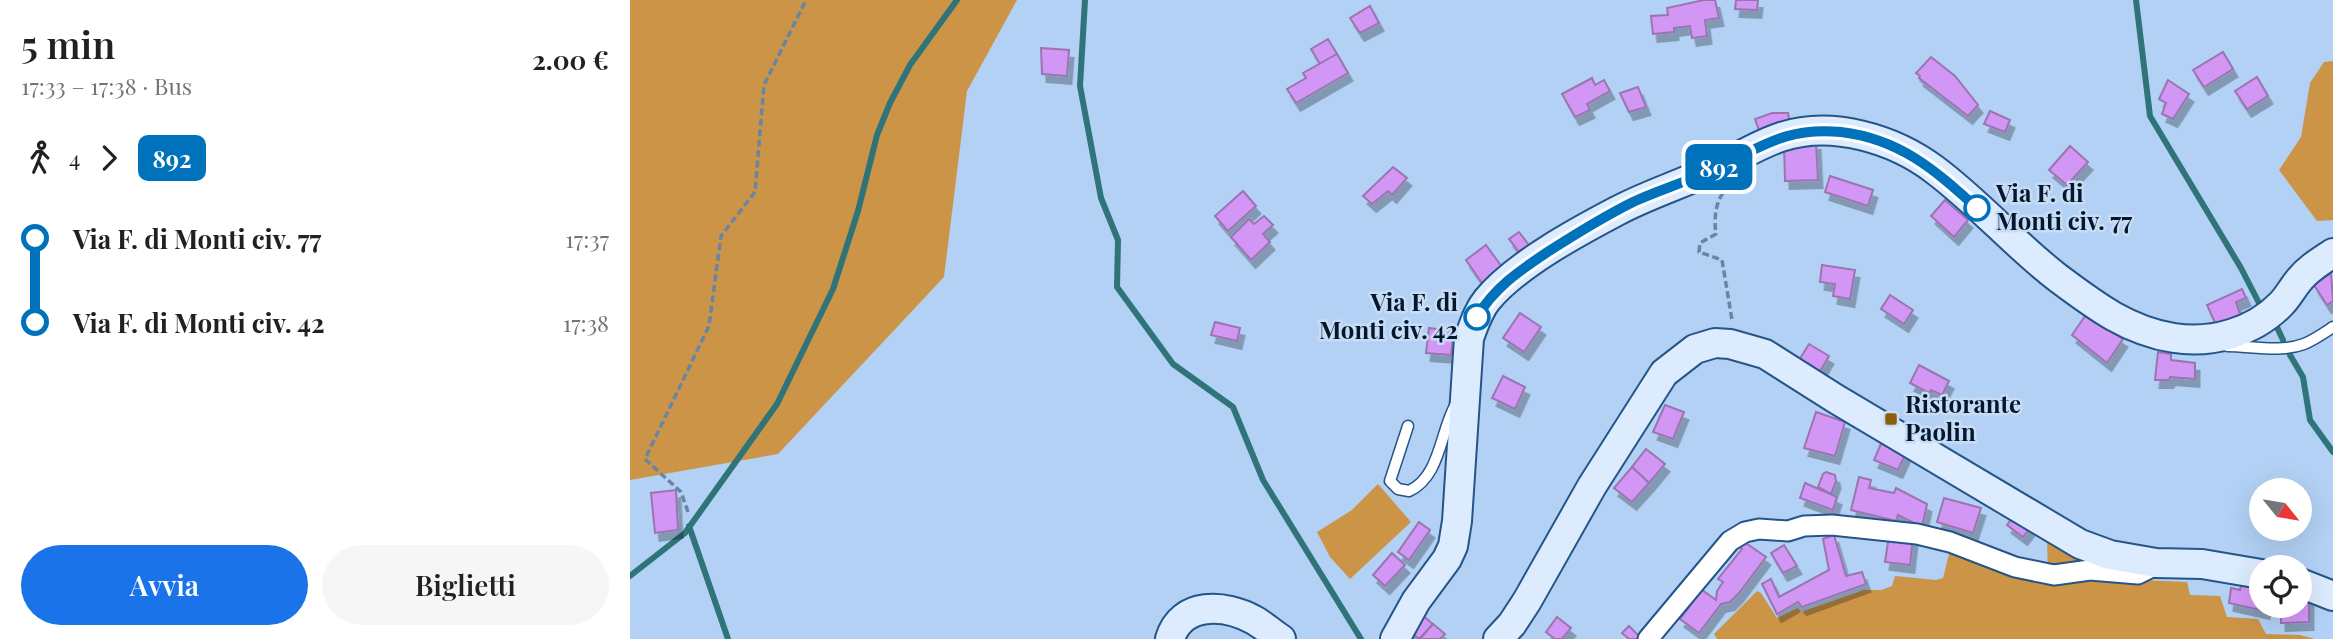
<!DOCTYPE html>
<html lang="it">
<meta charset="utf-8">
<style>
body{margin:0;font-family:"Playfair Display",serif;background:#f6f6f6;color:#202124;height:100vh;display:flex;flex-direction:column;font-size:26px;white-space:nowrap}
*{box-sizing:border-box;margin:0}
p{font-size:23px;color:#757577}
.icon{flex:none;width:38px;height:38px;fill:none;stroke:currentColor;stroke-width:2;stroke-linecap:round;stroke-linejoin:round}
.map{position:relative;flex:1;overflow:hidden}
.side{display:flex;flex-direction:column;background:#fff;width:630px}
.side>*{flex:none}
.badge{padding:0 14px;border-radius:10px;font-size:24px;line-height:46px}
.needle{width:46px;rotate:120deg}
.tools{position:absolute;left:1619px;top:478px;display:grid;gap:14px}
.tools a{display:grid;place-items:center;width:63px;height:63px;border-radius:50%;background:#fff;box-shadow:0 7px 28px #0002;font-size:35px}
.map>.badge{position:absolute;translate:-50% -50%;box-shadow:0 0 0 4px #fff}
.legs{display:flex;align-items:center;gap:10px;height:77px;padding:0 21px;font-size:23px}
.legs p{margin-inline-start:auto}
.summary{display:flex;align-items:center;justify-content:space-between;height:119px;padding:0 21px}
h1{font-size:38px;font-weight:600;line-height:52px}
.cta{display:flex;gap:14px;margin-top:auto;padding:14px 21px}
.cta a{flex:1;height:80px;border-radius:42px;background:#1a73e8;color:#fff;font-size:28px;font-weight:600;line-height:80px;text-align:center}
.cta a+a{background:#f6f6f6;color:#202124}
ul{padding:0 21px;list-style:none}
li{display:flex;align-items:center;gap:24px;height:84px;font-size:26px}
li i{display:grid;place-items:center;width:10px;height:100%;margin:0 9px;background:currentColor}
li i::after{content:'';width:18px;height:18px;margin:-9px;border:5px solid;border-radius:50%;background:#fff}
li p{margin-inline-start:auto}
li:first-child i{background:linear-gradient(#0000 50%,currentColor 0)}
li:last-child i{background:linear-gradient(currentColor 50%,#0000 0)}
main{display:flex;flex:1;min-height:0}
.map>svg:first-child{display:block}
</style>
<main>
<section class="side">
<div class="summary"><div><h1>5 min</h1><p>17:33 – 17:38 · Bus</p></div><b>2.00 €</b></div>
<div class="legs"><svg class="icon" aria-label="walk" viewBox="0 0 24 24"><circle cx="13" cy="4" r="2"/><path d="M13 8l-2 6 4 7M11 14l-3 7M7 12l3-4h3l4 4"/></svg>4<svg class="icon" aria-label="forward" viewBox="0 0 24 24"><path d="M9 5l7 7-7 7"/></svg><b class="badge" style="background:#0072bc;color:#fff">892</b></div>
<ul>
<li><i style="color:#0072bc"></i><b>Via F. di Monti civ. 77</b><p>17:37</p></li>
<li><i style="color:#0072bc"></i><b>Via F. di Monti civ. 42</b><p>17:38</p></li>
</ul>
<div class="cta"><a>Avvia</a><a>Biglietti</a></div>
</section>
<div class="map">
<svg width="1703" height="639" viewBox="0 0 1703 639">
<defs>
<filter id="shadow"><feDropShadow dx="4.5" dy="8" stdDeviation="0" flood-color="#0004"/></filter>
</defs>
<rect width="100%" height="100%" fill="#b2d1f4"/>
<g fill="#cc9447">
<polygon points="0,0 387,0 337,91 314,277 148,454 0,480"/>
<polygon points="1703,61 1703,220 1687,221 1649,170 1671,137 1680,83 1694,62"/>
<polygon points="748,484 781,522 720,579 700,557 687,532 722,510"/>
<polygon points="1417,536 1512,580 1557,582 1560,595 1590,596 1597,617 1628,619 1636,634 1670,635 1685,639 1087,639 1084,634 1127,591 1131,593 1147,618 1168,608 1171,612 1234,590 1251,590 1262,586 1265,576 1306,580 1313,578 1319,554 1324,552 1418,579"/>
</g>
<g fill="none" stroke-linecap="round" stroke-linejoin="round">
<g stroke="#2f7479" stroke-width="6">
<polyline points="455,0 450,86 471,198 488,240 487,287 543,364 603,407 633,480 731,639"/>
<polyline points="1506,0 1520,116 1611,268 1629,303"/>
<polyline points="1645,323 1653,340"/>
<polyline points="1660,355 1673,377 1680,420 1703,452"/>
<polyline points="59,526 98,639"/>
<polyline points="0,576 55,533 147,404 203,289 228,211 247,135 260,103 280,65 327,0"/>
</g>
</g>
<g fill="#d297f4" stroke="#9a74b1" stroke-width="2" filter="url(#shadow)">
<polygon points="1074,0 1085,0 1089,18 1075,20 1077,36 1062,38 1060,26 1044,28 1044,32 1023,34 1021,16 1038,15 1037,8"/>
<polygon points="1106,0 1128,0 1127,10 1105,9"/>
<polygon points="740,6 749,23 730,33 720,18"/>
<polygon points="698,39 707,54 690,64 681,49"/>
<polygon points="411,48 439,50 437,76 412,74"/>
<polygon points="1593,52 1603,69 1574,87 1563,70"/>
<polygon points="707,54 718,73 666,103 657,89 676,78 673,73"/>
<polygon points="1301,57 1325,76 1348,105 1338,116 1289,78 1290,76 1286,73"/>
<polygon points="1627,77 1638,96 1617,109 1605,91"/>
<polygon points="962,78 965,85 974,80 980,91 957,104 960,110 945,117 932,94"/>
<polygon points="1538,80 1559,94 1543,119 1532,114 1536,103 1529,99"/>
<polygon points="1008,87 1016,107 999,112 990,93"/>
<polygon points="1360,111 1380,120 1375,132 1354,124"/>
<polygon points="1142,113 1158,113 1161,129 1131,136 1125,119"/>
<polygon points="1186,142 1188,180 1155,181 1154,143"/>
<polygon points="1440,146 1458,162 1437,185 1419,170"/>
<polygon points="763,167 777,178 762,195 758,191 742,204 733,196"/>
<polygon points="1200,176 1243,190 1238,206 1195,192"/>
<polygon points="613,191 626,206 598,231 585,216"/>
<polygon points="1315,200 1338,220 1324,237 1301,216"/>
<polygon points="634,216 643,225 633,234 640,242 621,260 601,237 619,219 624,224"/>
<polygon points="889,232 902,249 893,257 879,239"/>
<polygon points="856,245 872,267 852,283 836,260"/>
<polygon points="1192,265 1225,270 1220,299 1203,296 1205,284 1190,282"/>
<polygon points="1701,273 1703,301 1697,305 1684,285"/>
<polygon points="1612,289 1616,298 1606,302 1610,314 1587,327 1577,305"/>
<polygon points="1260,295 1283,310 1274,324 1251,309"/>
<polygon points="890,313 911,327 894,352 873,338"/>
<polygon points="1455,316 1493,339 1477,363 1442,335"/>
<polygon points="585,322 610,328 607,341 581,335"/>
<polygon points="799,328 824,331 821,355 796,353"/>
<polygon points="1179,344 1199,356 1186,378 1166,365"/>
<polygon points="1528,352 1541,354 1541,360 1565,363 1565,379 1540,377 1539,380 1525,380"/>
<polygon points="1289,365 1319,381 1312,395 1301,390 1299,393 1280,383"/>
<polygon points="873,376 895,387 885,409 862,398"/>
<polygon points="1035,405 1054,412 1043,439 1023,432"/>
<polygon points="1186,412 1215,422 1205,456 1174,448"/>
<polygon points="1253,439 1276,453 1268,470 1244,460"/>
<polygon points="1016,449 1035,464 1019,483 1002,467"/>
<polygon points="1002,467 1019,483 1002,502 984,488"/>
<polygon points="1196,472 1205,475 1206,481 1201,494 1188,487 1193,474"/>
<polygon points="1229,477 1241,480 1239,488 1264,493 1266,488 1297,504 1292,527 1268,515 1266,521 1221,510"/>
<polygon points="1175,483 1207,497 1203,510 1170,498"/>
<polygon points="46,490 48,530 25,533 21,493"/>
<polygon points="1314,498 1351,508 1343,533 1307,522"/>
<polygon points="1386,513 1402,525 1393,537 1377,525"/>
<polygon points="789,522 800,530 779,560 768,552"/>
<polygon points="1204,535 1216,576 1232,572 1236,584 1172,607 1168,602 1147,614 1132,584 1141,579 1149,597 1199,570 1193,539"/>
<polygon points="1259,535 1283,537 1280,565 1255,562"/>
<polygon points="1113,541 1136,557 1109,593 1100,602 1091,604 1069,633 1050,619 1072,590 1086,600 1087,591 1093,582 1088,579 1112,549 1109,547"/>
<polygon points="1154,545 1167,566 1153,573 1141,553"/>
<polygon points="762,553 775,565 755,586 743,575"/>
<polygon points="1612,582 1631,586 1631,606 1636,606 1635,611 1599,603 1601,588 1610,590"/>
<polygon points="1679,596 1679,622 1651,623 1651,606 1670,606 1670,597"/>
<polygon points="791,614 803,624 789,639 777,629"/>
<polygon points="927,617 941,628 932,639 925,639 916,632"/>
<polygon points="803,624 815,634 810,639 790,639"/>
<polygon points="999,626 1012,639 999,639 992,633"/>
</g>
<g fill="none" stroke-linecap="round" stroke-linejoin="round">
<defs>
<g id="lane">
<path d="M 1597,346 C 1621,346 1650,353 1674,344 C 1684,340 1694,333 1703,327"/>
<path d="M 778,426 L 760,481 L 768,489 L 779,491 C 810,477 810,433 825,406 L 827,406"/>
</g>
<polyline id="street" points="1018,639 1100,541 1115,532 1129,529 1158,531 1174,526 1202,525 1287,534 1320,542 1385,567 1424,575 1460,570 1508,574 1518,569 1522,563"/>
<g id="secondary">
<polyline points="1670,583 1703,596"/>
<path d="M 540,639 C 551,601 595,604 624,620 C 633,625 642,633 651,639"/>
<path d="M 765,639 L 786,601 L 817,559 L 823,546 L 827,521 L 839,338 C 844,325 848,311 857,300 C 886,265 947,232 987,211 C 1017,195 1049,185 1079,171 C 1103,161 1126,145 1151,137 C 1202,120 1264,139 1305,170 C 1349,203 1385,245 1428,278 C 1464,305 1498,331 1544,338 C 1582,344 1624,332 1651,304 C 1658,297 1663,287 1670,279 C 1679,268 1691,261 1703,253"/>
<polyline points="868,639 882,624 897,601 962,486 1034,373 1065,349 1085,343 1100,344 1135,354 1206,399 1450,544 1480,555 1526,563 1572,564 1631,574"/>
</g>
</defs>
<use href="#lane" stroke="#255588" stroke-width="13"/>
<use href="#street" stroke="#255588" stroke-width="23"/>
<use href="#secondary" stroke="#255588" stroke-width="32"/>
<g stroke="#6a85a2" stroke-width="3.5" stroke-dasharray="7 3.5" stroke-linecap="butt">
<path d="M 1093,193 C 1085,204 1084,220 1086,234 L 1070,243 L 1069,252 L 1092,260 L 1102,320"/>
<polyline points="58,512 51,492 15,459 79,326 91,236 125,192 134,85 176,0"/>
</g>
<use href="#lane" stroke="#fff" stroke-width="10"/>
<use href="#street" stroke="#fff" stroke-width="19"/>
<use href="#secondary" stroke="#dcecfe" stroke-width="28"/>
</g>
<g fill="none" stroke-linecap="round" stroke-linejoin="round">
<defs>
<path id="line-1" d="M 847,317 C 864,288 889,271 916,253 C 944,235 973,217 1003,202 C 1027,191 1053,183 1077,172 C 1127,151 1152,126 1211,132 C 1270,139 1305,170 1347,208"/>
</defs>
<use href="#line-1" stroke="#fff" stroke-width="16"/>
<use href="#line-1" stroke="#0072bc" stroke-width="10"/>
</g>
<g fill="#fff" stroke="#0072bc" stroke-width="3.5">
<circle cx="1347" cy="208" r="12"/>
<circle cx="847" cy="317" r="12"/>
</g>
<rect fill="#8f5d0a" stroke="#c8ddf5" stroke-width="2.5" x="1254" y="412" width="14" height="14" rx="3.5"/>
<g text-anchor="middle" stroke-width="5" stroke-linejoin="round" paint-order="stroke">
<g font-size="24" font-weight="bold" fill="#04182d" stroke="#c8ddf5" text-anchor="start">
<text x="1366" y="202">Via F. di<tspan x="1366" dy="28">Monti civ. 77</tspan></text>
<text x="828" y="311" text-anchor="end">Via F. di<tspan x="828" dy="28">Monti civ. 42</tspan></text>
</g>
<g font-size="24" font-weight="bold" fill="#04182d" stroke="#c8ddf5" text-anchor="start">
<text x="1275" y="413">Ristorante<tspan x="1275" dy="28">Paolin</tspan></text>
</g>
</g>
</svg>
<div class="tools">
<a><svg class="needle" viewBox="-14 -14 28 28"><path d="M0-13l5 13h-10z" fill="#e53935"/><path d="M0 13l5-13h-10z" fill="#757577"/></svg></a>
<a><svg class="icon" aria-label="locate" viewBox="0 0 24 24"><circle cx="12" cy="12" r="6"/><path d="M12 2v4M12 18v4M2 12h4M18 12h4"/></svg></a>
</div>
<b class="badge" style="left:1089px;top:167px;background:#0072bc;color:#fff">892</b>
</div>
</main>
